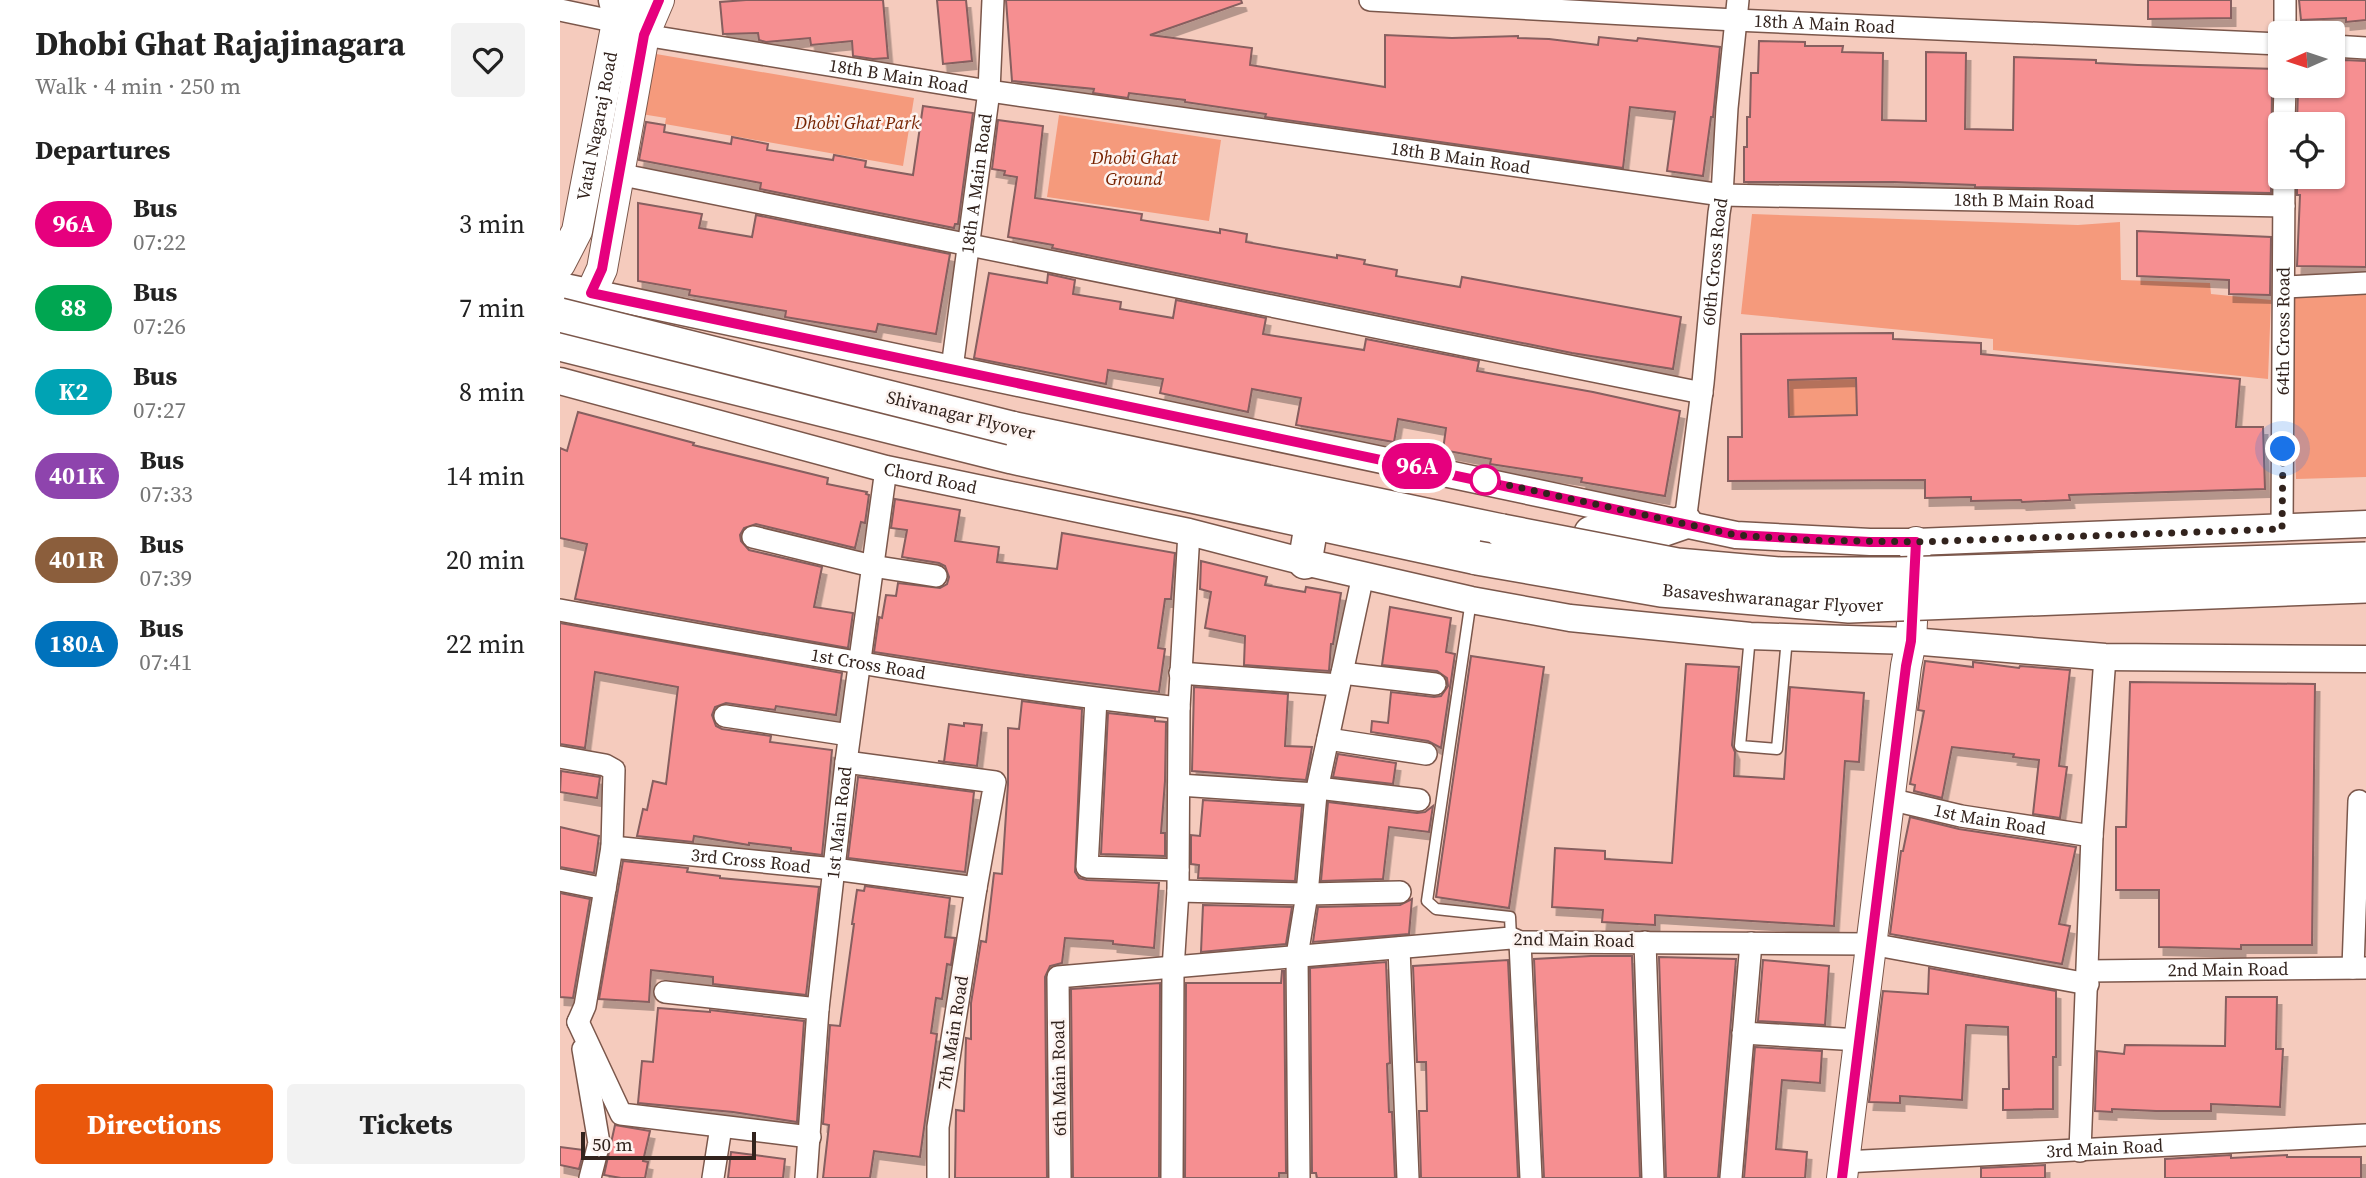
<!DOCTYPE html>
<meta charset="utf-8">
<style>
body{margin:0;font-family:"Source Serif 4",serif;background:#f2f2f2;color:#222;height:100vh;display:flex;flex-direction:column;font-size:26px;white-space:nowrap}
*{box-sizing:border-box;margin:0}
p{font-size:23px;color:#767676}
.icon{flex:none;width:38px;height:38px;fill:none;stroke:currentColor;stroke-width:2;stroke-linecap:round;stroke-linejoin:round}
.map{position:relative;flex:1;overflow:hidden}
.details{display:flex;flex-direction:column;background:#fff;width:560px}
.details>*{flex:none}
.badge{padding:0 14px;border-radius:23px;font-size:24px;line-height:46px}
.needle{width:46px;rotate:267deg}
.controls{position:absolute;left:1708px;top:21px;display:grid;gap:14px}
.controls a{display:grid;place-items:center;width:77px;height:77px;border-radius:7px;background:#fff;box-shadow:0 2px 5px #0004;font-size:35px}
.scale{position:absolute;left:21px;bottom:18px;width:175px;box-sizing:border-box;padding-left:7px;border:4px solid #32231d;border-top:0;font-size:19px;line-height:24px;white-space:nowrap;color:#32231d;-webkit-text-stroke:5px #fdf4f1;paint-order:stroke}
.you{position:absolute;width:35px;height:35px;margin:-18px;border:5px solid #fff;border-radius:50%;background:#1a73e8;box-shadow:0 0 0 10px #1a73e833}
.map>.badge{position:absolute;translate:-50% -50%;box-shadow:0 0 0 4px #fff}
h2{padding:0 35px;font-size:26px;line-height:63px}
.round{display:grid;place-items:center;flex:none;width:74px;height:74px;border-radius:7px;background:#f2f2f2}
.summary{display:flex;align-items:center;justify-content:space-between;height:119px;padding:0 35px}
h1{font-size:33px;font-weight:700;line-height:52px}
.cta{display:flex;gap:14px;margin-top:auto;padding:14px 35px}
.cta a{flex:1;height:80px;border-radius:7px;background:#ea580c;color:#fff;font-size:28px;font-weight:700;line-height:80px;text-align:center}
.cta a+a{background:#f2f2f2;color:#222}
ul{padding:0;list-style:none}
li{display:flex;align-items:center;gap:21px;height:84px;padding:0 35px}
li div{flex:1}
li b{display:block;font-size:26px}
li em{font-style:normal}
li .badge{min-width:77px;font-weight:700;text-align:center}
main{display:flex;flex:1;min-height:0}
.map>svg:first-child{display:block}
</style>
<main>
<section class="details">
<div class="summary"><div><h1>Dhobi Ghat Rajajinagara</h1><p>Walk · 4 min · 250 m</p></div><a class="round"><svg class="icon" aria-label="heart" viewBox="0 0 24 24"><path d="M12 20l-8-8c-3-5 5-10 8-4 3-6 11-1 8 4z"/></svg></a></div>
<h2>Departures</h2>
<ul>
<li><span class="badge" style="background:#e6007e;color:#fff">96A</span><div><b>Bus</b><p>07:22</p></div><em>3 min</em></li>
<li><span class="badge" style="background:#00a651;color:#fff">88</span><div><b>Bus</b><p>07:26</p></div><em>7 min</em></li>
<li><span class="badge" style="background:#00a3b4;color:#fff">K2</span><div><b>Bus</b><p>07:27</p></div><em>8 min</em></li>
<li><span class="badge" style="background:#8e44ad;color:#fff">401K</span><div><b>Bus</b><p>07:33</p></div><em>14 min</em></li>
<li><span class="badge" style="background:#8b5e3c;color:#fff">401R</span><div><b>Bus</b><p>07:39</p></div><em>20 min</em></li>
<li><span class="badge" style="background:#0072bc;color:#fff">180A</span><div><b>Bus</b><p>07:41</p></div><em>22 min</em></li>
</ul>
<div class="cta"><a>Directions</a><a>Tickets</a></div>
</section>
<div class="map">
<svg width="1806" height="1178" viewBox="0 0 1806 1178">
<defs>
<filter id="shadow"><feDropShadow dx="4.5" dy="8" stdDeviation="0" flood-color="#0004"/></filter>
</defs>
<rect width="100%" height="100%" fill="#f5cbbd"/>
<g fill="#f59a7c">
<polygon points="96,54 354,98 343,166 105,124 106,118 75,113"/>
<polygon points="499,115 661,140 649,221 487,197"/>
<polygon points="1192,214 1518,225 1560,222 1561,280 1650,283 1651,294 1711,300 1708,379 1433,350 1433,339 1181,314"/>
<polygon points="1806,294 1806,477 1736,479 1731,297"/>
<polygon points="1296,378 1297,415 1229,417 1228,380"/>
</g>
<g fill="#f68f91" stroke="#865e5e" stroke-width="2" fill-rule="evenodd" filter="url(#shadow)">
<polygon points="186,0 323,0 328,58 313,59 293,56 292,41 251,45 250,38 206,42 199,40 198,33 163,34 160,2"/>
<polygon points="377,0 406,0 412,61 383,64"/>
<polygon points="446,0 681,0 682,3 590,35 692,48 690,65 825,87 825,35 892,38 958,36 958,38 989,39 1038,45 1039,37 1077,41 1078,38 1160,47 1153,117 1151,117 1143,176 1107,171 1115,112 1070,107 1063,168 705,117 706,114 625,102 625,100 569,93 568,98 533,93 534,89 452,81"/>
<polygon points="1588,0 1671,0 1671,18 1588,19"/>
<polygon points="1739,0 1806,0 1806,20 1786,22 1786,18 1741,20"/>
<polygon points="1199,41 1245,42 1245,46 1283,46 1282,52 1323,53 1322,120 1366,121 1366,52 1406,53 1405,129 1453,130 1454,57 1536,60 1536,63 1578,65 1717,69 1717,76 1712,86 1711,193 1415,187 1415,185 1334,182 1184,182 1184,147 1187,147 1187,117 1190,117 1191,73 1198,73"/>
<polygon points="1784,60 1806,61 1806,267 1737,266 1740,195 1737,195 1737,177 1773,177 1773,123 1737,122 1738,91 1783,93"/>
<polygon points="363,106 413,113 398,224 395,224 394,228 200,189 201,183 79,160 86,122 105,125 104,132 171,144 172,137 208,144 207,150 273,160 274,155 306,161 305,167 353,175"/>
<polygon points="438,120 483,126 475,198 582,214 581,220 660,233 660,229 687,234 686,242 777,258 777,255 805,260 804,264 837,270 836,276 900,287 902,277 1121,317 1113,369 1012,353 492,248 493,245 448,237 457,177 444,175 445,171 432,169"/>
<polygon points="78,203 142,214 139,228 192,237 196,215 390,254 376,334 318,324 316,332 225,317 226,311 129,295 130,290 78,281"/>
<polygon points="1577,231 1711,237 1710,295 1669,294 1669,280 1577,276"/>
<polygon points="429,273 487,283 488,274 515,280 513,294 561,302 560,309 613,318 616,300 706,318 703,334 804,350 806,339 919,361 917,371 1033,392 1120,411 1105,496 1021,482 1022,478 930,464 931,459 883,450 886,428 838,419 834,442 736,425 741,398 692,389 688,412 600,393 603,379 548,370 546,384 414,358"/>
<path d="M 1333,333 L 1333,339 L 1421,343 L 1421,354 L 1680,379 L 1676,427 L 1703,427 L 1705,489 L 1509,495 L 1510,500 L 1462,502 L 1461,500 L 1411,501 L 1411,497 L 1365,498 L 1365,480 L 1168,481 L 1168,437 L 1182,437 L 1181,334 ZM 1296,378 L 1297,415 L 1229,417 L 1228,380 Z"/>
<polygon points="18,412 134,443 133,445 268,478 267,484 307,492 306,494 309,495 305,523 301,522 295,548 196,524 184,528 180,535 181,541 189,550 262,567 254,607 293,613 288,648 15,599 27,544 0,538 0,448 7,451"/>
<polygon points="335,499 400,510 395,541 439,547 437,562 497,569 502,533 615,553 611,599 605,599 598,648 605,649 599,692 465,675 314,652 319,617 322,618 326,595 336,596 338,583 380,588 387,584 389,577 385,566 379,563 342,557 347,530 331,528"/>
<polygon points="641,561 707,577 705,585 745,592 746,587 781,593 773,644 771,644 769,671 684,665 685,636 645,628 651,592 640,589"/>
<polygon points="830,607 891,618 886,652 895,654 881,748 868,741 811,732 812,721 828,723 831,692 874,697 881,696 888,686 887,678 877,671 822,665"/>
<polygon points="0,623 282,673 276,715 216,706 215,710 166,703 155,707 152,715 156,726 162,729 211,736 210,742 272,750 262,855 231,851 231,848 189,843 189,845 134,836 133,842 77,836 83,809 87,810 93,781 106,784 118,687 35,672 25,748 0,744"/>
<polygon points="911,656 984,667 949,908 876,897"/>
<polygon points="1365,661 1413,667 1413,662 1459,668 1460,666 1510,670 1499,766 1507,767 1500,818 1473,814 1479,760 1453,757 1454,754 1392,747 1382,798 1354,791 1355,785 1350,784 1364,711 1358,710"/>
<polygon points="1126,664 1179,667 1172,745 1175,752 1174,776 1224,779 1230,687 1304,693 1299,762 1285,761 1274,926 1095,915 1095,925 1042,922 1043,910 992,907 995,848 1045,851 1045,859 1112,863"/>
<polygon points="1570,682 1755,684 1752,945 1681,945 1681,949 1599,947 1599,890 1556,890 1556,827 1566,827"/>
<polygon points="634,687 728,694 725,746 752,747 746,780 632,771"/>
<polygon points="462,701 522,709 515,872 519,878 527,880 599,883 594,948 553,944 553,941 505,938 502,963 490,966 485,977 487,1178 395,1178 396,1110 404,1111 406,1038 411,1039 411,1003 421,941 426,942 434,873 442,874 448,784 448,728 459,729"/>
<polygon points="548,713 595,718 595,721 606,722 605,781 601,833 605,833 605,856 541,854"/>
<polygon points="404,723 422,725 417,766 378,761 384,762 389,724 404,726"/>
<polygon points="778,754 836,763 833,784 773,777"/>
<polygon points="1,771 40,777 37,798 0,792"/>
<polygon points="298,777 414,792 405,872 288,858"/>
<polygon points="643,800 742,806 735,881 638,878 639,865 631,864 631,835 640,836"/>
<polygon points="768,802 857,813 865,812 873,806 869,832 829,827 823,879 761,881"/>
<polygon points="1350,817 1399,829 1516,847 1499,924 1510,926 1502,964 1330,934 1341,851 1343,851"/>
<polygon points="0,827 39,836 34,873 0,867"/>
<polygon points="63,861 128,868 127,872 160,876 160,878 259,887 246,995 153,984 153,977 91,970 89,1002 39,999"/>
<polygon points="305,886 390,898 385,937 395,938 391,965 387,964 382,999 376,998 371,1033 377,1034 360,1157 314,1151 310,1178 263,1178 269,1125 263,1124 270,1025 280,1026 294,924 292,924 297,890 304,891"/>
<polygon points="0,893 30,899 13,998 0,997"/>
<polygon points="852,899 849,934 753,942 758,907 840,905"/>
<polygon points="643,905 732,907 726,944 641,952"/>
<polygon points="1031,956 1072,956 1080,1178 984,1178 974,959"/>
<polygon points="1099,957 1176,959 1158,1178 1106,1178"/>
<polygon points="948,960 958,1178 861,1178 859,1111 867,1111 866,1062 857,1062 853,966"/>
<polygon points="1203,960 1269,966 1265,1025 1198,1021"/>
<polygon points="826,962 830,1063 827,1064 829,1112 832,1112 835,1178 757,1178 756,1173 752,1173 750,968"/>
<polygon points="1369,968 1496,991 1496,1057 1493,1057 1493,1109 1443,1110 1443,1089 1449,1089 1448,1027 1406,1025 1402,1100 1340,1096 1340,1103 1309,1102 1323,991 1368,994"/>
<polygon points="722,971 724,971 726,1173 719,1173 719,1178 625,1178 626,983 721,983"/>
<polygon points="600,983 599,1178 513,1178 511,989"/>
<polygon points="1666,997 1717,997 1716,1049 1723,1049 1720,1107 1651,1104 1651,1111 1596,1111 1552,1109 1552,1112 1535,1111 1537,1051 1564,1054 1565,1045 1665,1046"/>
<polygon points="98,1008 150,1012 150,1010 244,1021 237,1122 173,1112 78,1103 82,1061 93,1062"/>
<polygon points="1195,1047 1262,1051 1260,1083 1222,1080 1216,1149 1247,1152 1245,1178 1184,1178"/>
<polygon points="55,1125 90,1131 83,1161 88,1162 85,1178 61,1178 44,1175"/>
<polygon points="0,1147 24,1150 19,1169 0,1165"/>
<polygon points="171,1152 225,1159 223,1178 168,1178"/>
<polygon points="1671,1155 1671,1158 1727,1155 1727,1157 1801,1157 1801,1178 1605,1178 1605,1159"/>
<polygon points="1485,1165 1485,1178 1421,1178 1421,1168"/>
</g>
<g fill="none" stroke-linecap="round" stroke-linejoin="round">
<defs>
<g id="service">
<polyline points="911,600 867,901 876,909 950,917 951,938"/>
<polyline points="1190,636 1180,746 1217,749 1227,638"/>
</g>
<g id="minor">
<path id="s1" d="M 810,0 L 1175,20 L 1720,44"/>
<path id="s2" d="M 0,10 L 57,22 L 84,35 L 429,91 L 1162,195 L 1724,206"/>
<polyline points="1725,33 1725,0"/>
<polyline points="1773,46 1806,48"/>
<polyline points="1724,124 1725,86"/>
<polyline points="58,174 1142,393"/>
<polyline points="1724,287 1806,283"/>
<path id="s3" d="M 392,368 L 429,91 L 433,0"/>
<path id="s4" d="M 1125,522 L 1143,383 L 1159,213 L 1162,195 L 1167,108 L 1178,0"/>
<path id="s5" d="M 1722,529 L 1724,177"/>
<polyline points="193,537 312,566 376,576"/>
<path id="s6" d="M 0,610 C 206,647 411,685 619,708"/>
<polyline points="620,673 779,685"/>
<polyline points="782,673 875,684"/>
<polyline points="536,699 527,867 618,870"/>
<polyline points="165,716 289,735"/>
<polyline points="768,739 866,754"/>
<polyline points="0,757 45,765 54,770 52,847"/>
<polyline points="286,762 435,782 416,888 378,1127 378,1178"/>
<polyline points="619,785 756,794"/>
<polyline points="758,788 859,800"/>
<path id="s7" d="M 1329,799 L 1401,816 L 1532,836"/>
<path id="s8" d="M 0,880 L 45,889 L 52,847 L 274,869 L 416,888"/>
<polyline points="618,891 747,894 840,892"/>
<polyline points="960,942 971,1178"/>
<polyline points="1085,942 1093,1178"/>
<polyline points="839,948 848,1178"/>
<polyline points="1793,968 1799,801"/>
<path id="s9" d="M 1528,971 L 1806,968"/>
<polyline points="105,992 258,1009"/>
<polyline points="18,1022 61,1114 250,1137"/>
<polyline points="18,1022 25,1006 45,889"/>
<polyline points="1183,1033 1299,1040"/>
<polyline points="23,1049 39,1143 30,1178"/>
<polyline points="1520,1151 1532,836 1545,657"/>
<path id="s10" d="M 1284,1162 L 1806,1135"/>
<polyline points="153,1178 161,1127"/>
<path id="s11" d="M 246,1178 L 258,1009 L 286,762 L 326,469"/>
<polyline points="500,1178 498,977 951,938 960,942 1311,944 1528,984"/>
<polyline points="612,1178 613,969 618,891 619,708 629,532"/>
<polyline points="739,1178 737,956 747,894 756,794 803,575"/>
<polyline points="1171,1178 1191,943"/>
</g>
<g id="tertiary">
<polyline points="52,0 57,22"/>
<polyline points="0,286 1176,535 1310,542 1356,542 1806,524"/>
<path id="s12" d="M 0,381 L 326,469 L 629,532 L 745,562 L 911,600 L 1010,618 L 1190,636 L 1351,641 L 1545,657 L 1806,659"/>
</g>
<g id="secondary">
<path id="s13" d="M 0,264 L 17,231 L 57,22 L 87,0"/>
<polyline points="0,333 31,293 42,269 84,35 99,0"/>
<polyline points="1282,1178 1346,666 1351,641 1356,542"/>
</g>
<g id="primary">
<polyline points="0,344 452,457 917,558"/>
<polyline points="451,428 942,531"/>
<polyline points="1031,533 1070,541 1125,522"/>
<polyline points="745,562 752,521"/>
</g>
</defs>
<use href="#service" stroke="#7b574b" stroke-width="13"/>
<use href="#minor" stroke="#7b574b" stroke-width="24"/>
<use href="#tertiary" stroke="#7b574b" stroke-width="29"/>
<use href="#secondary" stroke="#7b574b" stroke-width="32"/>
<use href="#primary" stroke="#7b574b" stroke-width="36"/>
<use href="#service" stroke="#fff" stroke-width="10"/>
<use href="#minor" stroke="#fff" stroke-width="21"/>
<use href="#tertiary" stroke="#fff" stroke-width="26"/>
<use href="#secondary" stroke="#fff" stroke-width="30"/>
<use href="#primary" stroke="#fff" stroke-width="33"/>
<defs>
<g id="primary-bridge">
<polyline points="0,315 451,428"/>
<polyline points="942,531 1117,565 1220,574 1340,574 1806,559"/>
<path id="s14" d="M 917,558 L 1101,590 L 1289,606 L 1806,586"/>
</g>
</defs>
<use href="#primary-bridge" stroke="#7b574b" stroke-width="36" stroke-linecap="butt"/>
<use href="#primary-bridge" stroke="#fff" stroke-width="33"/>
</g>
<g fill="none" stroke-linecap="round" stroke-linejoin="round">
<defs>
<polyline id="line" points="99,0 84,35 42,269 31,293 1176,535 1310,542 1356,542 1351,641 1346,666 1282,1178"/>
</defs>
<use href="#line" stroke="#fff" stroke-width="16"/>
<use href="#line" stroke="#e6007e" stroke-width="10"/>
<polyline stroke="#32231d" stroke-width="7" stroke-dasharray="0 12.6" points="925,480 1176,535 1247,540 1356,542 1696,530 1722,529 1723,449"/>
</g>
<circle fill="#fff" stroke="#e6007e" stroke-width="3.5" cx="925" cy="480" r="14"/>
<g text-anchor="middle" stroke-width="5" stroke-linejoin="round" paint-order="stroke">
<g font-size="18" fill="#32231d" stroke="#fdf4f1">
<text dy="6" stroke="none"><textPath href="#s1" startOffset="455">18th A Main Road</textPath></text>
<text dy="6" stroke="none"><textPath href="#s2" startOffset="346">18th B Main Road</textPath></text>
<text dy="6" stroke="none"><textPath href="#s13" startOffset="144">Vatal Nagaraj Road</textPath></text>
<text dy="6" stroke="none"><textPath href="#s2" startOffset="914">18th B Main Road</textPath></text>
<text dy="6" stroke="none"><textPath href="#s3" startOffset="186">18th A Main Road</textPath></text>
<text dy="6" stroke="none"><textPath href="#s2" startOffset="1480">18th B Main Road</textPath></text>
<text dy="6" stroke="none"><textPath href="#s4" startOffset="262">60th Cross Road</textPath></text>
<text dy="6" stroke="none"><textPath href="#s5" startOffset="198">64th Cross Road</textPath></text>
<text transform="translate(401 415) rotate(14)" y="6">Shivanagar Flyover</text>
<text dy="6" stroke="none"><textPath href="#s12" startOffset="383">Chord Road</textPath></text>
<text dy="6" stroke="none"><textPath href="#s14" startOffset="299">Basaveshwaranagar Flyover</textPath></text>
<text dy="6" stroke="none"><textPath href="#s6" startOffset="313">1st Cross Road</textPath></text>
<text dy="6" stroke="none"><textPath href="#s7" startOffset="103">1st Main Road</textPath></text>
<text dy="6" stroke="none"><textPath href="#s11" startOffset="357">1st Main Road</textPath></text>
<text dy="6" stroke="none"><textPath href="#s8" startOffset="228">3rd Cross Road</textPath></text>
<text transform="translate(1014 940) rotate(1)" y="6">2nd Main Road</text>
<text dy="6" stroke="none"><textPath href="#s9" startOffset="140">2nd Main Road</textPath></text>
<text transform="translate(393 1033) rotate(-81)" y="6">7th Main Road</text>
<text transform="translate(499 1078) rotate(-91)" y="6">6th Main Road</text>
<text dy="6" stroke="none"><textPath href="#s10" startOffset="261">3rd Main Road</textPath></text>
</g>
<g font-size="18" font-style="italic" fill="#772300" stroke="#fdf4f1">
<text x="297" y="129">Dhobi Ghat Park</text>
<text x="574" y="164">Dhobi Ghat<tspan x="574" dy="21">Ground</tspan></text>
</g>
</g>
</svg>
<div class="controls">
<a><svg class="needle" viewBox="-14 -14 28 28"><path d="M0-13l5 13h-10z" fill="#e53935"/><path d="M0 13l5-13h-10z" fill="#767676"/></svg></a>
<a><svg class="icon" aria-label="locate" viewBox="0 0 24 24"><circle cx="12" cy="12" r="6"/><path d="M12 2v4M12 18v4M2 12h4M18 12h4"/></svg></a>
</div>
<div class="scale">50 m</div>
<div class="you" style="left:1723px;top:449px"></div>
<b class="badge" style="left:857px;top:466px;background:#e6007e;color:#fff">96A</b>
</div>
</main>
